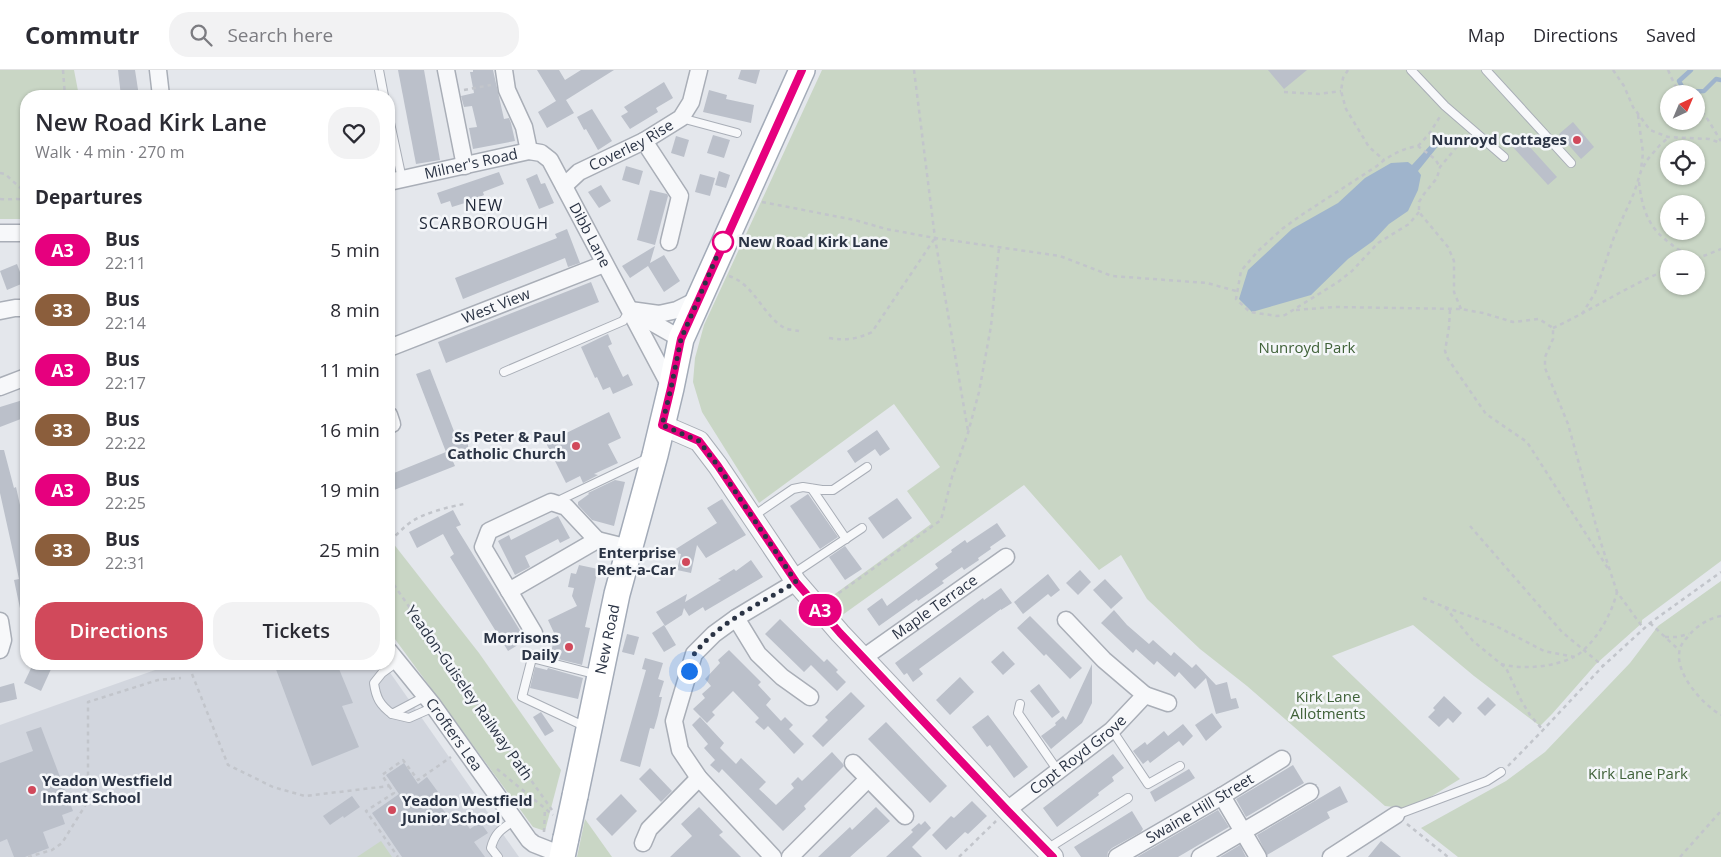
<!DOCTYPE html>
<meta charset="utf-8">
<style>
body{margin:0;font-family:"Open Sans",sans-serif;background:#f2f2f3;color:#2b2b33;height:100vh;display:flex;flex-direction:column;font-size:19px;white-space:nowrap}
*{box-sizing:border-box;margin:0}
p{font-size:16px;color:#7c7c81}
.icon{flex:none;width:28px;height:28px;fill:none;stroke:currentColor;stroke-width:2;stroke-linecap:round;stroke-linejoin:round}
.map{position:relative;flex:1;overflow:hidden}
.side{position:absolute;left:20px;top:20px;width:375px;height:580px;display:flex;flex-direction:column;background:#fff;border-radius:20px;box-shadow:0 1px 4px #0004}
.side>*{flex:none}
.badge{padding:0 10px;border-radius:16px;font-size:18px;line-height:32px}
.needle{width:32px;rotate:44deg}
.controls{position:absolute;left:1660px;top:15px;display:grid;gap:10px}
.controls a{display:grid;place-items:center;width:45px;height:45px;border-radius:50%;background:#fff;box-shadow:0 1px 4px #0004;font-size:25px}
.you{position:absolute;width:25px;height:25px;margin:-12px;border:4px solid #fff;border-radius:50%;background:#1a73e8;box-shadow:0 0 0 8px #1a73e833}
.map>.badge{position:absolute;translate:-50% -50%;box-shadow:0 0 0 2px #fff}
h2{padding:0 15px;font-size:19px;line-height:45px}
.round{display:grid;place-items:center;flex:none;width:52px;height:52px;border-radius:20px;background:#f2f2f3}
.summary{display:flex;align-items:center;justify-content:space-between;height:85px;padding:0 15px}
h1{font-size:24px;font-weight:600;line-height:38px}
.action{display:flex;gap:10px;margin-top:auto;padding:10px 15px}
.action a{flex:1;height:58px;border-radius:20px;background:#d1495b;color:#fff;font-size:20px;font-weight:600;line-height:58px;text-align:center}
.action a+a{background:#f2f2f3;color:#2b2b33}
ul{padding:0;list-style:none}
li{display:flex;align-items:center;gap:15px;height:60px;padding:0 15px}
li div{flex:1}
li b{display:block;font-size:19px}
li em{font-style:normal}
li .badge{min-width:55px;font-weight:700;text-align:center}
header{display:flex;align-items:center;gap:30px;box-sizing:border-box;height:70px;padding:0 25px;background:#fff;border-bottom:1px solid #e1e1e2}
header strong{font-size:24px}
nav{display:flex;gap:28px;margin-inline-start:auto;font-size:18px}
.search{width:350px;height:45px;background:#f2f2f3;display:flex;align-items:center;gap:12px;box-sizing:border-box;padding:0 18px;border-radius:20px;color:#7c7c81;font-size:19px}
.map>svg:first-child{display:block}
</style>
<header>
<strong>Commutr</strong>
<div class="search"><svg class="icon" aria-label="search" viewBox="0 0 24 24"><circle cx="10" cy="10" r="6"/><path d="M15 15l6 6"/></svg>Search here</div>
<nav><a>Map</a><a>Directions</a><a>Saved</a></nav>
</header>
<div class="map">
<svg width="1721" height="787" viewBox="0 0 1721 787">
<rect width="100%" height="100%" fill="#e4e7ec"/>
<polygon fill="#d2d6de" points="172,594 384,594 519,787 0,787 0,655"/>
<g fill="#c9d6c5" fill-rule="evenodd">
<polygon points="0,0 74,0 79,26 26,26 26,149 0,149"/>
<path d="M 822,0 L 1721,0 L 1721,491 L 1642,550 L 1642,553 L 1596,594 L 1552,644 L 1540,656 L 1474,606 L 1413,555 L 1332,586 L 1460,709 L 1411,739 L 1385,736 L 1247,616 L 1200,579 L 1147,529 L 1121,485 L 1099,500 L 1024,415 L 841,546 L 828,529 L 931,454 L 907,421 L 940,397 L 894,334 L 759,433 L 702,342 L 693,312 L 695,288 L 704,255 ZM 1669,24 L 1696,24 L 1696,51 L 1669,51 ZM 1669,79 L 1696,79 L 1696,106 L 1669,106 ZM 1669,134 L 1696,134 L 1696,161 L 1669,161 ZM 1669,189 L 1696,189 L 1696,216 L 1669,216 Z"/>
<polygon points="389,468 479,583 561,700 545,761 533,757 389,561"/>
<polygon points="1721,511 1721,787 1458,787 1421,758 1506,711 1545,682 1630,593 1658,556"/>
<polygon points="585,749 612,787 577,787"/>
<polygon points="381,771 392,787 357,787"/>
</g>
<polygon fill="#9fb4cc" points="1434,71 1439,75 1418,101 1421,105 1418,120 1408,141 1389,154 1373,171 1348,189 1311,225 1252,242 1239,229 1248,200 1292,159 1338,133 1365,108 1391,93 1408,92 1412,95"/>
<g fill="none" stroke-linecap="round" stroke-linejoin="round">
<polyline stroke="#9fb4cc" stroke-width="4.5" points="1691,0 1679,11 1685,22 1704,21 1716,9 1721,10"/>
</g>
<g fill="#bbc0ca">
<polygon points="118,0 135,0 139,26 121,26"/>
<polygon points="398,0 424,0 440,90 416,94"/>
<polygon points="473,0 493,0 504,49 509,48 511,53 515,71 473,79 469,58 477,57 472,36 464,37 461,26 474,23 470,2 473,2"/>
<polygon points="537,0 559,0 565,10 581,0 614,0 566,30 574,43 547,58 538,42 556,31"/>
<polygon points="741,0 760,0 756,14 738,9"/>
<polygon points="1268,0 1307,0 1284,19"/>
<polygon points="664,12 673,28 656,38 658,42 630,59 621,46 628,42 624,37"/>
<polygon points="709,20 727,25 726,29 754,35 751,53 703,42"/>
<polygon points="592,39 612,71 598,80 586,59 584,60 577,47"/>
<polygon points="1573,52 1594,77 1581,89 1559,64"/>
<polygon points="713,65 730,70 724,88 707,83"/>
<polygon points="1519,65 1557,107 1548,115 1510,74"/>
<polygon points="676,66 689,70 684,87 671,83"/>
<polygon points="626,96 643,101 639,115 622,110"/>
<polygon points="719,101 730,105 726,118 715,115"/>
<polygon points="499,102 504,114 483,122 484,125 468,132 452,137 450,131 441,134 437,123"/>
<polygon points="537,104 541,114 545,113 554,133 539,139 526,109"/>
<polygon points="700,104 715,108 710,126 695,122"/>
<polygon points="601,115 611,131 599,138 588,122"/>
<polygon points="650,120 667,124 668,126 655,175 637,170"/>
<polygon points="567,159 580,193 568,197 565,188 463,229 455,208 557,168 555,164"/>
<polygon points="655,176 650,193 664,185 680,211 664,222 648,196 630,208 622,196"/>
<polygon points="17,194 20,202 26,200 26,212 7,220 0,201"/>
<polygon points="591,212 599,232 446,293 438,272"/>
<polygon points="608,264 612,274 608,276 623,307 628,304 633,315 613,324 610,317 603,320 597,307 595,308 581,277"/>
<polygon points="430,299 457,369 467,365 469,386 451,387 455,396 389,422 389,405 446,382 416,304"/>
<polygon points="26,329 26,347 0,357 0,337"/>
<polygon points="609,342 621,368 608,374 618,393 594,404 598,405 583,413 580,406 566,413 546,373"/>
<polygon points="877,360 890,379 880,386 875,379 855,393 847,381"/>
<polygon points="0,380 4,380 14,418 16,417 26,462 26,542 21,543 14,510 19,509 0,423"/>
<polygon points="615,410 625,412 614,456 592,450 578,435 578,432 589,424 588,423"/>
<polygon points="808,424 838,467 820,479 790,436"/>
<polygon points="897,428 912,448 883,469 868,448"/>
<polygon points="722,429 746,465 706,488 697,475 691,503 677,500 681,484 671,482 717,453 707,438"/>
<polygon points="453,440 461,455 456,457 526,570 508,581 450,487 454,484 443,464 417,478 409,462"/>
<polygon points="558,446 570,468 560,473 558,469 525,486 530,497 515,505 498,471 509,465 511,470"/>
<polygon points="997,453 1006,466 990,477 991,479 978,488 979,490 964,500 962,497 942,511 944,513 918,531 917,529 879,556 867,539 882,528 887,536 938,498 935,494 952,482 951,480 965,470 967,473"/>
<polygon points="845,476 862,499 845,510 829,487"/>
<polygon points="751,490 763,507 705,541 703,537 689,546 684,538 682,545 665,556 656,542 687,524 685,532 721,510 718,509 734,499 736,501"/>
<polygon points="579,495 598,499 585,557 590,558 582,595 550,587 555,565 548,550 577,536 572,526 574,518 568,517 571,503 576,504"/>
<polygon points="1080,500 1091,512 1078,525 1066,513"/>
<polygon points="1048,504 1060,520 1051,527 1048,524 1023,544 1014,532"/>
<polygon points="1105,509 1123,528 1111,539 1093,520"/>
<polygon points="1001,518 1012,533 1001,540 1001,539 919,599 923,604 913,612 907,603 904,605 895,593 983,528 984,530"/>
<polygon points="1114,540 1127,555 1149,574 1153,570 1171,586 1174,582 1192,598 1196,594 1216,615 1227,612 1231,629 1236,628 1239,638 1216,644 1206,608 1195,619 1179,602 1175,607 1157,591 1154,595 1136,579 1133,583 1101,553"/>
<polygon points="1030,546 1082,598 1070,609 1046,584 1044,586 1017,558"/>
<polygon points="780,549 824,592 827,589 838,600 836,602 846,612 837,621 811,595 804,602 765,564"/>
<polygon points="664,555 676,575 664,582 652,563"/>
<polygon points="627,564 639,567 634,585 622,582"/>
<polygon points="729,580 761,612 758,615 771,629 766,635 781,651 785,647 793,655 789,659 804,674 794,684 768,656 764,660 755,652 759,648 733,621 712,642 715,645 707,653 693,639 705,628 702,624 711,616 705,609 720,593 718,590"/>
<polygon points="1003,581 1015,594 1003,605 991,592"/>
<polygon points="645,588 663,593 658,609 664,611 659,627 662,627 658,645 654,659 650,658 640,697 620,691 646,600 642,599"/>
<polygon points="33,594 44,594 52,597 41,621 24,613"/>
<polygon points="274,594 337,594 353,633 342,636 359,677 312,696"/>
<polygon points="1092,594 1092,633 1082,653 1051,679 1041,666 1056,655 1055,653 1063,646 1066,650"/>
<polygon points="535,597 547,600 548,598 583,608 578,629 530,618"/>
<polygon points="960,607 974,622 950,645 936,630"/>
<polygon points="14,613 17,629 0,633 0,617"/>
<polygon points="1039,614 1060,642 1052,648 1030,621"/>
<polygon points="851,622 865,636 823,677 812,666 828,650 825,647"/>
<polygon points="1444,626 1462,643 1453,653 1448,648 1439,657 1428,647 1435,640 1433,638"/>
<polygon points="1488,627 1496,635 1485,646 1477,638"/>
<polygon points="541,642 554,661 545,666 533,647"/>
<polygon points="1212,643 1222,657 1206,671 1195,655"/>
<polygon points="988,645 1028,697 1014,708 990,675 987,677 972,657"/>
<polygon points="700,647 724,673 720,678 736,694 741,688 766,712 759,719 776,735 794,718 791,714 798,707 802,711 832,682 843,694 844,696 804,736 806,739 783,761 722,699 719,703 710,695 715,690 704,678 708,674 692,655"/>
<polygon points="886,652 947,716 930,733 868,669"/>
<polygon points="1183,654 1193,666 1183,676 1179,671 1150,693 1148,690 1143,694 1133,681 1145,672 1147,675 1164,661 1168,666"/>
<polygon points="41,657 73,741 62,745 65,754 43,762 49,778 25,787 14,787 7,769 0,772 0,693 33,681 26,662"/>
<polygon points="1113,684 1124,698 1112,707 1114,711 1098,723 1099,725 1057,757 1043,738"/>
<polygon points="404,693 418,714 427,707 438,722 433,725 451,751 460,745 470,759 480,752 488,763 474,772 485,787 402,787 372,743 399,724 386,705"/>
<polygon points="1293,695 1304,713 1246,747 1236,729"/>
<polygon points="650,698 672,721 661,732 639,709"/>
<polygon points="1189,699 1195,708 1155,732 1150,722"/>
<polygon points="1340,716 1348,732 1327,742 1330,748 1267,785 1257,765"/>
<polygon points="621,724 637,741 612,766 596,749"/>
<polygon points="352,726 360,737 344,748 343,746 330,755 323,746"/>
<polygon points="972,731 987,746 968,764 965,762 946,780 932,765 951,746 954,748"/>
<polygon points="699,737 723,762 719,765 741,787 670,787 692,766 681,754"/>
<polygon points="876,737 890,751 850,787 818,787 850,757 852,760"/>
<polygon points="1218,740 1229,757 1178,787 1137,787"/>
<polygon points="1132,741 1143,759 1141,762 1112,778 1108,782 1107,787 1081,787 1074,777"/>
<polygon points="925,751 931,758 912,777 922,787 886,787 913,762 911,760 919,753 921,755"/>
<polygon points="1381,771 1401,787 1368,787"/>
<polygon points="1240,775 1246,787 1220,787"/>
</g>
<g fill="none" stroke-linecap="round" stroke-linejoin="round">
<defs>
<g id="service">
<polyline points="379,0 384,26"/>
<polyline points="1411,0 1445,36 1504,87"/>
<polyline points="1486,0 1571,93"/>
<polyline points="389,48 402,109"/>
<polyline points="681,48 737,63"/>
<polyline points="504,302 623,251 630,240"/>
<polyline points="812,419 846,469"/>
<polyline points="562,429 648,388"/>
<polyline points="752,447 793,419 803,417 822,420 833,420 867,397"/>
<polyline points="793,504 862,458"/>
<path d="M 397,592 L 382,603 L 374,613 C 376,628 380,635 392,644 L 426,626"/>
<polyline points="1020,634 1018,643 1058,701"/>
<polyline points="392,644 409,648 434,637"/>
<polyline points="586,657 522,627 532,588 598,605"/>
<polyline points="1112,660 1148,714 1180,696"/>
<polyline points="1396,745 1487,711 1501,702"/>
<polyline points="1047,779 1128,728"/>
<path d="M 498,787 L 491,778 C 495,762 502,759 515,750"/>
</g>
<g id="minor">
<polyline points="158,0 161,26"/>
<polyline points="446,0 465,96"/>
<polyline points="504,0 507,20 524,57 529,81"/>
<polyline points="644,71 680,126 669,172"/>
<path id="s1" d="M 389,112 L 529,81 L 541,83 L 550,90 L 671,318"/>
<path id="s2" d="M 564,116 L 579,102 L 644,71 L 681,48 L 691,32 L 699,0"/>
<polyline points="0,163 26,163"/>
<polyline points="630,240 659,244 677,240 699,229"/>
<polyline points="0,241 15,238 26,238"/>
<polyline points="639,245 681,269"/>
<path id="s3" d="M 389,278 L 604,194"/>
<polyline points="0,317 26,307"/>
<polyline points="389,345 392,354"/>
<polyline points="509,521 597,470 629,478"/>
<polyline points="736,548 758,584 782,607 810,627"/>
<polyline points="0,551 3,570 0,580"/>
<polyline points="534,563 483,477 489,461 551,432 566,437 597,470"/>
<path id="s4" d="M 389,581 L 432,634 L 529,770 L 534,774 L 562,785"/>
<path id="s5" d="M 863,588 L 1006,487"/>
<polyline points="1145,625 1168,633"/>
<polyline points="853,693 905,746"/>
<polyline points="1222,726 1258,787"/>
<path id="s6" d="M 1007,740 L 1112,660 L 1145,625 L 1104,590 L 1066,550"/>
<polyline points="643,773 649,759 699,708"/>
<polyline points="773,787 699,708 680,680 674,651 694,584 714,564 736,548 796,512"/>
<polyline points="790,787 868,709"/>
<path id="s7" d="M 1117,787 L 1222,726 L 1282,689"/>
<polyline points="1200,787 1310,722"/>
<polyline points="1331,787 1396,745"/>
</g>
<polyline id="tertiary" points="662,355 699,371 718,396 796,512 840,563 1007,740 1053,787"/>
<g id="primary">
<path id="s8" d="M 575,726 L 617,524 L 655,385 L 671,318 L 681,269 L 802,0"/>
<polyline points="562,787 566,768"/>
</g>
</defs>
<use href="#service" stroke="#a9aeb7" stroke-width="10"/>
<use href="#minor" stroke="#a9aeb7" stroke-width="19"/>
<use href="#tertiary" stroke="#a9aeb7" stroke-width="22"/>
<use href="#primary" stroke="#a3abb8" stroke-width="28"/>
<g stroke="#c2c5cb" stroke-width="2.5" stroke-dasharray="4 4" stroke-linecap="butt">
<polyline points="63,0 65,26"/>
<polyline points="914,0 935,168 968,361"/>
<polyline points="1348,0 1343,8 1341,21 1346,39 1369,77 1384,90"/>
<polyline points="1613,0 1624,16 1633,37 1650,60 1668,67 1709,69 1721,73"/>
<polyline points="1668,0 1679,24"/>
<polyline points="464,20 491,15"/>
<polyline points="1284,22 1319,24 1341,21"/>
<path d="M 1696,36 C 1707,45 1713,59 1721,71"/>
<polyline points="1638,45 1643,83 1641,99"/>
<polyline points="1418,76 1429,64 1441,45"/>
<polyline points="0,103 5,104 26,123"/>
<path d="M 1639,112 C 1644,156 1657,166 1693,189"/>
<path d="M 0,129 C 9,130 17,128 26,130"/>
<polyline points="762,132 855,150 886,159 935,168 1060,186 1112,206 1207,213 1236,221"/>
<path d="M 1419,142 L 1409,154 L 1378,173 L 1352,201 L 1338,212 L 1285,245 L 1277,246 L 1250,242 L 1236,229 L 1241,201 L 1258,181 L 1282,159 L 1303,144 L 1377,96 C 1388,86 1403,78 1418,76 L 1435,89 L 1440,97"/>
<polyline points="1696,189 1721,179"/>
<path d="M 729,206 C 754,214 763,245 783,257 C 787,260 794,260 799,261"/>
<polyline points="1461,239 1454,222 1454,191 1448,177 1419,142 1419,132 1424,124 1437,108 1440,97 1466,66"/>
<polyline points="1296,240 1334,237 1461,239 1483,243 1513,252 1539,249 1553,258 1553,269 1545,287 1545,298 1568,354 1600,470 1617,522 1644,559"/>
<polyline points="1450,240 1449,257 1445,281 1448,289 1486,344 1527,372 1609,500"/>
<polyline points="1582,244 1595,223 1614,167 1634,123 1641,101 1647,90 1660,75 1669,67"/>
<path d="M 1553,258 C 1592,240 1629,215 1669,199"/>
<path d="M 829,268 C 846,271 857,269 872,262 L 935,168"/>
<polyline points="1470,456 1562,562 1603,596"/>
<path d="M 389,470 C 398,465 402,458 411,452 C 424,443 448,437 464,434"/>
<polyline points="389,508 552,740"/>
<polyline points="832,528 941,450 952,407 968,363 979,322 991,256 999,178"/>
<polyline points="1423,528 1445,537 1473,571 1506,598 1521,630 1530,645 1543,660"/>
<path d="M 1445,537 L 1494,555 L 1544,581 L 1575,587 C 1596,572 1611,546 1617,522"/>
<path d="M 1721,546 C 1710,548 1698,555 1691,563 C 1687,568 1681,573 1680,579 C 1673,602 1703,635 1721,645"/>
<polyline points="1650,553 1679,580"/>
<polyline points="1665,567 1677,567 1689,564"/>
<path d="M 1501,594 C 1522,600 1554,597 1574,587"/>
<polyline points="192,604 228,695 273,717 305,726 389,716 382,705 403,690 418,710 451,687"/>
<polyline points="1508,696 1543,660 1603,596 1650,553 1721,502"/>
<polyline points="497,699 553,745"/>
<polyline points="389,716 394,723 366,741 398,787"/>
<polyline points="1407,754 1448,787"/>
<polyline points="544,762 545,738"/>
<polyline points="28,787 52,780 62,773 88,731 88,632 158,610 181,608"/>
<polyline points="959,787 996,751"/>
<polyline points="1680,787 1721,741"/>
</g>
<use href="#service" stroke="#f7f8fa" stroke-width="8"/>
<use href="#minor" stroke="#f7f8fa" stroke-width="16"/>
<use href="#tertiary" stroke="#f7f8fa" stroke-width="20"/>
<use href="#primary" stroke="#fff" stroke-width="25"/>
<defs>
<polyline id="primary-bridge" points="566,768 575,726"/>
</defs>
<use href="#primary-bridge" stroke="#a3abb8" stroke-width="28" stroke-linecap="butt"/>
<use href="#primary-bridge" stroke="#fff" stroke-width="25"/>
</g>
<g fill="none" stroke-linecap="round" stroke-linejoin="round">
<defs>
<polyline id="line" points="802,0 681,269 671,318 662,355 699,371 718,396 796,512 840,563 1007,740 1053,787"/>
</defs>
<use href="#line" stroke="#fff" stroke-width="11"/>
<use href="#line" stroke="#e6007e" stroke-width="8"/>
<path stroke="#2b3445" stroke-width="5" stroke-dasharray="0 9" d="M 689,601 C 690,595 692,587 695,583 C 719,552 763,532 796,512 L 718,396 L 699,371 L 662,355 L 671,318 L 681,269 L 723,172"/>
</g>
<g fill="#d1495b" stroke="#f4f6f9" stroke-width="2">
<circle cx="1577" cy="70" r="5"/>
<circle cx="576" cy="376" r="5"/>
<circle cx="686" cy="492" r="5"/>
<circle cx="569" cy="577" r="5"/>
<circle cx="32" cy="720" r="5"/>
<circle cx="392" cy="740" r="5"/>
</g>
<circle fill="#fff" stroke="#e6007e" stroke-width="2.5" cx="723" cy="172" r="10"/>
<g text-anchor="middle" stroke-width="5" stroke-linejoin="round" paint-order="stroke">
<g font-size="15" font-weight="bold" fill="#2b3445" stroke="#f4f6f9" text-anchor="end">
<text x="1567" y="75">Nunroyd Cottages</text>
<text x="566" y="372">Ss Peter &amp; Paul<tspan x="566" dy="17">Catholic Church</tspan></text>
<text x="676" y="488">Enterprise<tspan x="676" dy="17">Rent-a-Car</tspan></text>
<text x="559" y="573">Morrisons<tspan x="559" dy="17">Daily</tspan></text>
<text x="42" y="716" text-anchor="start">Yeadon Westfield<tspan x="42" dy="17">Infant School</tspan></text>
<text x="402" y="736" text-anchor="start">Yeadon Westfield<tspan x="402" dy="17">Junior School</tspan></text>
</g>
<g font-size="15" fill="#2b3445" stroke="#f4f6f9">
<text dy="5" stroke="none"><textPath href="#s2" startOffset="79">Coverley Rise</textPath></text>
<text dy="5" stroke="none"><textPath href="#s1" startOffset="84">Milner's Road</textPath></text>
<text dy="5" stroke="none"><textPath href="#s1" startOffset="252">Dibb Lane</textPath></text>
<text dy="5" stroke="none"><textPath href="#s3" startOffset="115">West View</textPath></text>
<text dy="5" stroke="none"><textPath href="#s5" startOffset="88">Maple Terrace</textPath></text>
<text dy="5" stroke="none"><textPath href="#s8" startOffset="160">New Road</textPath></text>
<text transform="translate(469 623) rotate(55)" y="5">Yeadon-Guiseley Railway Path</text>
<text dy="5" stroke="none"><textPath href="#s4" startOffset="106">Crofters Lea</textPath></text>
<text dy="5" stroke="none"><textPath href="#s6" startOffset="90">Copt Royd Grove</textPath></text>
<text dy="5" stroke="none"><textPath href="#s7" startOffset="96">Swaine Hill Street</textPath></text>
</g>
<g font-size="15" font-weight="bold" fill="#2b3445" stroke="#f4f6f9" text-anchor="start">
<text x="738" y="177">New Road Kirk Lane</text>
</g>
<g font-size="15" fill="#3f6138" stroke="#f4f6f9">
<text x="1307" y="283">Nunroyd Park</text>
<text x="1328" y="632">Kirk Lane<tspan x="1328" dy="17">Allotments</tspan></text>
<text x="1638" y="709">Kirk Lane Park</text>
</g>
<g font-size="16" letter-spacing="1" fill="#1d2536" stroke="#f4f6f9">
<text x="484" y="141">NEW<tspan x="484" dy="18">SCARBOROUGH</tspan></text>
</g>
</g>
</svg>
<div class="controls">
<a><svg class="needle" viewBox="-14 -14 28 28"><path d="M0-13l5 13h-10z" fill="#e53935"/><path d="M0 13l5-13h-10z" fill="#7c7c81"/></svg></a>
<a><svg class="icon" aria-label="locate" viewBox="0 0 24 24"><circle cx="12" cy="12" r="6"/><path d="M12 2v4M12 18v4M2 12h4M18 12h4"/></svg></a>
<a>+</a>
<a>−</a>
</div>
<div class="you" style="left:689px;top:601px"></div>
<b class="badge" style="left:820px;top:540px;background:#e6007e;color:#fff">A3</b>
<section class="side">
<div class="summary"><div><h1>New Road Kirk Lane</h1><p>Walk · 4 min · 270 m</p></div><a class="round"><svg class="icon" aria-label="heart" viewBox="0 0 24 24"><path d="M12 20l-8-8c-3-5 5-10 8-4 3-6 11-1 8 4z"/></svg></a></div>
<h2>Departures</h2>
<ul>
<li><span class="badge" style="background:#e6007e;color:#fff">A3</span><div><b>Bus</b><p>22:11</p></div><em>5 min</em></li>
<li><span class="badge" style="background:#8b5e3c;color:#fff">33</span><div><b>Bus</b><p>22:14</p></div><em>8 min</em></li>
<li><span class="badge" style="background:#e6007e;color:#fff">A3</span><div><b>Bus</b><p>22:17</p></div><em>11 min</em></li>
<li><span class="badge" style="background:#8b5e3c;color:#fff">33</span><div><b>Bus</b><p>22:22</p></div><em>16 min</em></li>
<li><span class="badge" style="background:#e6007e;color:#fff">A3</span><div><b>Bus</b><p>22:25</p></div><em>19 min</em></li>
<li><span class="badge" style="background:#8b5e3c;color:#fff">33</span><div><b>Bus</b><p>22:31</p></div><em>25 min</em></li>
</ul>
<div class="action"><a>Directions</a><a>Tickets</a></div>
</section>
</div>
